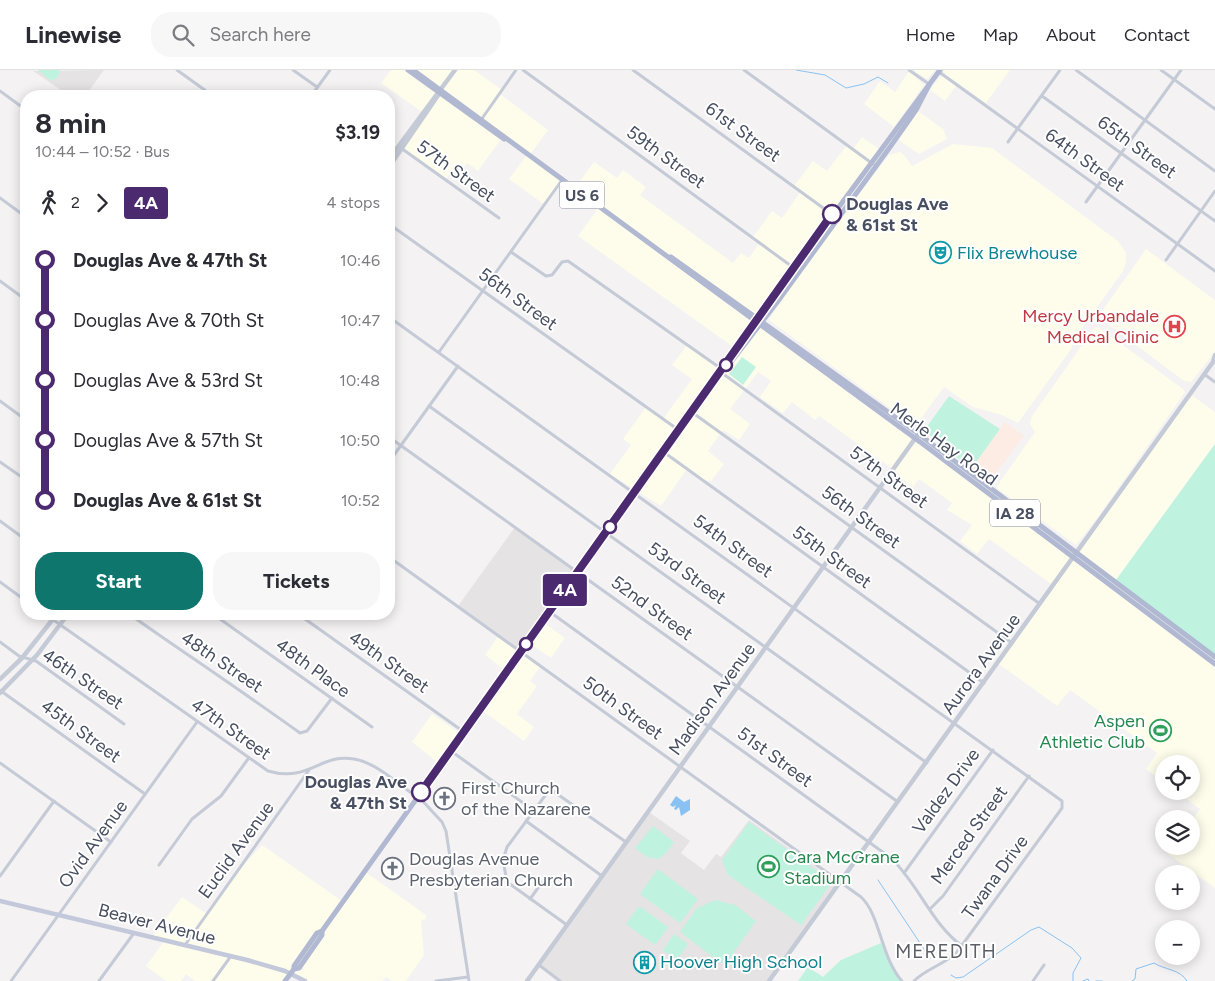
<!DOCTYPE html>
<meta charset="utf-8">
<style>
body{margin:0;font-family:Figtree,sans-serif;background:#f7f7f7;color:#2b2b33;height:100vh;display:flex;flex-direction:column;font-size:19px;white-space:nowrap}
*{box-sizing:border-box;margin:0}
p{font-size:16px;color:#7c7c81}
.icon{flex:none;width:28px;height:28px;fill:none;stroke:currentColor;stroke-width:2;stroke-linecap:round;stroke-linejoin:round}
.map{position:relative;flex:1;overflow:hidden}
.drawer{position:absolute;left:20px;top:20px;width:375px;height:530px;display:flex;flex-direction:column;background:#fff;border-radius:20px;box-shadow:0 2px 12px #0003}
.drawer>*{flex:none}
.badge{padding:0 10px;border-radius:4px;font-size:18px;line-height:32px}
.tools{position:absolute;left:1155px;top:685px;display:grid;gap:10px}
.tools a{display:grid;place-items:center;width:45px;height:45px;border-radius:50%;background:#fff;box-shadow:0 2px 12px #0003;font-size:25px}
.map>.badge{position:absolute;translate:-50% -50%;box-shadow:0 0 0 2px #fff}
.legs{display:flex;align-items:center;gap:8px;height:55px;padding:0 15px;font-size:16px}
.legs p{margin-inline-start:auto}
.overview{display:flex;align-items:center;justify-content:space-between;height:85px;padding:0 15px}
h1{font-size:28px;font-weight:700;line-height:38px}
.button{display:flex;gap:10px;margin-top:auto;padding:10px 15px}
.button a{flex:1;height:58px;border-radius:20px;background:#0f766e;color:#fff;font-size:20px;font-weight:700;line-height:58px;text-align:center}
.button a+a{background:#f7f7f7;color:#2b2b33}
ul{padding:0 15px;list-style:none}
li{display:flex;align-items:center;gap:18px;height:60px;font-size:19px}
li i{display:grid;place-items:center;width:8px;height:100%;margin:0 6px;background:currentColor}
li i::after{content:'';width:12px;height:12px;margin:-6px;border:4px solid;border-radius:50%;background:#fff}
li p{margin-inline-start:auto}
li:first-child i{background:linear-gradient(#0000 50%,currentColor 0)}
li:last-child i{background:linear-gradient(currentColor 50%,#0000 0)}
header{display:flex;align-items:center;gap:30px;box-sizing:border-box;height:70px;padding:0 25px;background:#fff;border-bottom:1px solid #e1e1e2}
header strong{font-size:24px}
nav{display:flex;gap:28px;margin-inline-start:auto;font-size:18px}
.search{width:350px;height:45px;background:#f7f7f7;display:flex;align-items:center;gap:12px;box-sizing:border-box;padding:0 18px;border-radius:20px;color:#7c7c81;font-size:19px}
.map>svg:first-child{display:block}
</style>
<header>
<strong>Linewise</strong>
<div class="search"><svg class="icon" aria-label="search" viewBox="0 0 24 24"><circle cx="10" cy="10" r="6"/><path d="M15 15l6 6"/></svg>Search here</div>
<nav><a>Home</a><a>Map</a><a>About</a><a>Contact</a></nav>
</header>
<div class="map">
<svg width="1215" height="911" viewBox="0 0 1215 911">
<rect width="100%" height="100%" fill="#f4f2f2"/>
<g fill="#fefdec">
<polygon points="391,0 408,0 438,22 422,42 381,13"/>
<polygon points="416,0 474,0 502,20 500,24 548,60 529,86 562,110 545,135 509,109 527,85"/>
<polygon points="913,0 935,0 927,9"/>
<polygon points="944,0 1010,0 986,33 945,4"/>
<polygon points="909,1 924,15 894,57 864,34 880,11 895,22"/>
<polygon points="942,6 956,16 945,31 930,20 939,8"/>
<polygon points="441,24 502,68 478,101 467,93 462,100 455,96 445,110 402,78"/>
<polygon points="918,41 943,59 947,69 919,84 901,72 899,69"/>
<polygon points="862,67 879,79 878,82 736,279 578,166 599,137 574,119 594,92 617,108 623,100 646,117 640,125 733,193 741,183 749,188 760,172 753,167 772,141 782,148 801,121 794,116 813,91 827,101 847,75 853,79"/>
<polygon points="953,74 992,78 1118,171 1126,183 1126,192 1123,201 1085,254 1069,282 1018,353 1002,345 973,337 944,317 917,354 912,354 769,250 804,196 889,85 900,82 905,86 912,96"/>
<polygon points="1146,179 1215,230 1215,282 1191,312 1184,311 1101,249 1102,241"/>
<polygon points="759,256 1215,594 1215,818 1168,784 1173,776 1191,776 1191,751 1200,739 1176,721 1191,721 1191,694 1164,694 1164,712 1146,699 1157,683 1070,620 1057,636 999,594 1054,516 989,469 977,484 960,471 972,455 947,440 952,433 919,409 913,417 896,405 897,402 819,346 815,350 792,332 783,343 760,327 771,311 758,302 730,339 750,354 739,370 723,360 708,381 724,394 711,411 702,410 687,399 661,436 610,404 631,375 623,369 646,337 663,349 692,309 672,295 687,275 723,300"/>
<polygon points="1098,257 1183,319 1185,322 1098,447 1076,475 998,419 997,416 1035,362 1030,354 1032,346 1094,258"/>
<polygon points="1190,324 1215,342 1215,374 1116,510 1078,481"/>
<polygon points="543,552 565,568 551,588 528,572"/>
<polygon points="499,565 541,596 530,611 537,616 517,644 534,657 524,671 480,639 507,602 485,585"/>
<polygon points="432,644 458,662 437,692 412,672"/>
<polygon points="262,775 342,831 364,801 426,845 426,849 421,851 424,885 406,911 392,911 386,907 382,911 305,911 291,903 285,911 195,911 186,904 181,911 166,911 146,896 165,870 152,867 182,827 207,844 232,808"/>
</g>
<g fill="#e5e3e4">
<polygon points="104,0 85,26 70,26 33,1"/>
<polygon points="515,457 578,502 521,581 458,536"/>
<polygon points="649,742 690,771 681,783 704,800 716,784 721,787 749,750 834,810 837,809 841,812 769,911 560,911 539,895"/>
</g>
<polygon fill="#fdece3" points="1005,352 1024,366 991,409 987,410 971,399"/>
<g fill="#bff3e0">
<polygon points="38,0 60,0 58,7 51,11"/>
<polygon points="742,287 756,297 743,315 729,304"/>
<polygon points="949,326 1000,359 971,399 927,363 926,358"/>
<polygon points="1215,374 1215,587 1116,510"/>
<polygon points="749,752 832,812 801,855 728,805 722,790"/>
<polygon points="653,756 674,772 665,784 658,789 647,787 635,778"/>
<polygon points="658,799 698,829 680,853 640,824"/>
<polygon points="715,830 735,835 756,851 727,892 721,893 680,862 696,839"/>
<polygon points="639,836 668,857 655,875 626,854"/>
<polygon points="674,864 688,874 677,890 663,880"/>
<polygon points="881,873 902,911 798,911 808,897 823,907 841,890"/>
</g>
<polygon fill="#89c2f2" points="676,726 684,732 690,729 690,740 681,746 679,737 676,740 674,739 676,735 673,737 670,735"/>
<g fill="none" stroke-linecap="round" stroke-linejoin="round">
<g stroke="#89c2f2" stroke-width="1">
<polyline points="796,0 825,5 846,18 864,14 878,7 888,13"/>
<polyline points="878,810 930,888"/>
<polyline points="951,905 956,908 963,907 1031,860 1039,857 1072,878 1081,888 1073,903 1073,911"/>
<polyline points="1083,911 1088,909 1089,911"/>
<polyline points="1096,911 1102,911"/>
<path d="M 1132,911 L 1135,909 L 1136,899 L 1154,893 C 1165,900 1180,899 1187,911"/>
</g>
<g stroke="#c5cad7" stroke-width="3">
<polyline points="177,0 213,26"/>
<polyline points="293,0 317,17"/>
<polyline points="523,0 798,201"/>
<polyline points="633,0 837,148"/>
<polyline points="744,0 873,94"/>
<polyline points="909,0 929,14"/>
<polyline points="1076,0 1215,101"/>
<polyline points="1161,0 1215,39"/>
<polyline points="939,2 1215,201"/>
<polyline points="0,21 26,40"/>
<polyline points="311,26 330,0"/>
<polyline points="1042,26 1215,151"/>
<polyline points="481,50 516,0"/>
<polyline points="1008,72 1060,0"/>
<polyline points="401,78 499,148"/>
<polyline points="0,128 26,147"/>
<polyline points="1086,132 1181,0"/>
<polyline points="389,154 680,361"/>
<polyline points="511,182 546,206 552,205 562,192 568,191 723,300"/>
<polyline points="1166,190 1215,121"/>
<polyline points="0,211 26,230"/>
<path d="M 389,247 L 1062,731 L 1062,738 L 957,882 C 944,895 927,898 914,911"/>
<polyline points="439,282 562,110"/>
<polyline points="722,303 1040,534"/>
<polyline points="1204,304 1215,312"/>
<polyline points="0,331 26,350"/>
<polyline points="429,336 927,693"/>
<polyline points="693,343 1012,573"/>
<polyline points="389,367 898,732"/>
<polyline points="665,383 984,613"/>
<polyline points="0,392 26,410"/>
<polyline points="389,392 458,296"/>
<polyline points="0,451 26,470"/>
<path d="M 389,487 L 861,827 C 880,844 881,888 902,911"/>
<polyline points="0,512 26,531"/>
<path d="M 550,542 L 891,788 C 919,815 931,853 962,876"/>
<path d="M 45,544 L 268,701 C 309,713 320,683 354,689 C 377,693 398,714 417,727"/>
<path d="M 129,544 C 186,584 243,622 300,663 L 307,661 L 332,628"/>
<polyline points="213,544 372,657"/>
<polyline points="298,544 464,662"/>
<polyline points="0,572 19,586 36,591 124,654"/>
<polyline points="1,621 145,724"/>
<polyline points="451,681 533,740"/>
<polyline points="0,693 111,772"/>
<polyline points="418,726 442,752 446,761 469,911"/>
<polyline points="526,751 602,806"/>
<polyline points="159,795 192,749 221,726 248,689"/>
<polyline points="904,803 993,680"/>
<polyline points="0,806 54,731"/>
<polyline points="530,829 543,811"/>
<polyline points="930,839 943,826 1029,706"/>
<polyline points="567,855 507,812 503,790 507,777 550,719 626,772"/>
<polyline points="185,875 309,700"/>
<polyline points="539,895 560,911"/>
<polyline points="11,911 197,652"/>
<polyline points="99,911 134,863"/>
<polyline points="213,911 231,886"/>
<polyline points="436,911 468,907"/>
<polyline points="1033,911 1044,895"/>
</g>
<g stroke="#c5cad7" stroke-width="4.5">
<polyline points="389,89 455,0"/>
<polyline points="389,97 441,21"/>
<polyline points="0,609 22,588 57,544"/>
<polyline points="0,623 37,585 68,544"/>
<polyline points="527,911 919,363"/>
<polyline points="769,911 1213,292 1215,285"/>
</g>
<polyline stroke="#c3c9db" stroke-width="4.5" points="0,831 247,890 285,901 305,911"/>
<g stroke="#b0b8d2" stroke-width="5">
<polyline points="408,0 504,69"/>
<polyline points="413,0 923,374 1215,594"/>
<polyline points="671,187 916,362 1215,587"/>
<polyline points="731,292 778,231 890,77 916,40 929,15"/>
<polyline points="294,899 294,896 317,863 322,861 721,303 754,252 940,0"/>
<polyline points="285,911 294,899 299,898 322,865 322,861"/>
</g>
</g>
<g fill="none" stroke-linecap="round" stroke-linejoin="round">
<defs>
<polyline id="line-1" points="421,722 832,144"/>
</defs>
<use href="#line-1" stroke="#fff" stroke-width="11"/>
<use href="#line-1" stroke="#4c2a6f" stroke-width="8"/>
</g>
<defs>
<symbol id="theatre-ring" viewBox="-11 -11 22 22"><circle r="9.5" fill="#fff" stroke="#0f9aa8" stroke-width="1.5"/><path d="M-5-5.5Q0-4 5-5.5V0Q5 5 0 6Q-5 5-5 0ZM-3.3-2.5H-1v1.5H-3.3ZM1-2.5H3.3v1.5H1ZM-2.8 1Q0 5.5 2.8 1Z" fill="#0f9aa8"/></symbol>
<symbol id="hospital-ring" viewBox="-11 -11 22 22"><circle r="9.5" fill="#fff" stroke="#e0444e" stroke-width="1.5"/><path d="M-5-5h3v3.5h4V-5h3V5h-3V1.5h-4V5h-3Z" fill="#e0444e"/></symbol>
<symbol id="stadium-ring" viewBox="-11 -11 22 22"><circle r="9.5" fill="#fff" stroke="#2e9e5b" stroke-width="1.5"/><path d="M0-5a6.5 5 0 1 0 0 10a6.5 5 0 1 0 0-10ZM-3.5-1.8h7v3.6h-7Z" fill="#2e9e5b"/></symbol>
<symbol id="church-ring" viewBox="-11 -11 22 22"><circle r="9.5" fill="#fff" stroke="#6b7280" stroke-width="1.5"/><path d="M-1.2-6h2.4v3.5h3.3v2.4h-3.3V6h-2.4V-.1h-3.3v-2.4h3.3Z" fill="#6b7280"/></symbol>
<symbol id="building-ring" viewBox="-11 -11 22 22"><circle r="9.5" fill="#fff" stroke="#0f9aa8" stroke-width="1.5"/><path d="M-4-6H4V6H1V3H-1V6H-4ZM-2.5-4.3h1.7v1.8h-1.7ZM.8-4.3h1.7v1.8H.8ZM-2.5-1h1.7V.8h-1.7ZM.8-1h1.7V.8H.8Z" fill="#0f9aa8"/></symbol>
</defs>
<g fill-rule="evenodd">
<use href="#theatre-ring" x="928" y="170" width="25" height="25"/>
<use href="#hospital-ring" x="1162" y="244" width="25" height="25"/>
<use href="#stadium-ring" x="1148" y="648" width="25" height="25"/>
<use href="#church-ring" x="432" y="716" width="25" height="25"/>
<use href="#stadium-ring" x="756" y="784" width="25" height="25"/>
<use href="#church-ring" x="380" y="786" width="25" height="25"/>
<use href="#building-ring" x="632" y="880" width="25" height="25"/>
</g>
<g fill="#fff" stroke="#4c2a6f" stroke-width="2.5">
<circle cx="832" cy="144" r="9"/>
<circle cx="726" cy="295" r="6"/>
<circle cx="610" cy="457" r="6"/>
<circle cx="526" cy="574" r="6"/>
<circle cx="421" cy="722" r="9"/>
</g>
<g text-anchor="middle" stroke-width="4" stroke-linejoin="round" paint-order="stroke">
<g fill="#fff" stroke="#7f8490" stroke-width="1">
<rect x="559.5" y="111.5" width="45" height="27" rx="4"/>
<rect x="990" y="429.5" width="50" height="27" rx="4"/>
</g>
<g font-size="16" font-weight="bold" fill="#484f61">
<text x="582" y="131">US 6</text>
<text x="1015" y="449">IA 28</text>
</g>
<g font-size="18" fill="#484f61" stroke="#fff">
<text transform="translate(743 62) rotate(36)" y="6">61st Street</text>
<text transform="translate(1137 77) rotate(36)" y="6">65th Street</text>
<text transform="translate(666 87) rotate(36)" y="6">59th Street</text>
<text transform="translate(1085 90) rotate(36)" y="6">64th Street</text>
<text transform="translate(456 101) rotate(36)" y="6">57th Street</text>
<text transform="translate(518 229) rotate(36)" y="6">56th Street</text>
<text transform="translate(944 374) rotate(36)" y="6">Merle Hay Road</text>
<text transform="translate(889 407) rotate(36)" y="6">57th Street</text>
<text transform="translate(861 447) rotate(36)" y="6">56th Street</text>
<text transform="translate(733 476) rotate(36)" y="6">54th Street</text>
<text transform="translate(832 487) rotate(36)" y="6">55th Street</text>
<text transform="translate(687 503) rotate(36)" y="6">53rd Street</text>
<text transform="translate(652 538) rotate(36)" y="6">52nd Street</text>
<text transform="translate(222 592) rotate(34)" y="6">48th Street</text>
<text transform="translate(389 592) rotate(35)" y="6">49th Street</text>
<text transform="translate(981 594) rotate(-54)" y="6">Aurora Avenue</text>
<text transform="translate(313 598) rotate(36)" y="6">48th Place</text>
<text transform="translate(83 609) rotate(34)" y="6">46th Street</text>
<text transform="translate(712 629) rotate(-54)" y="6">Madison Avenue</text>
<text transform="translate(623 638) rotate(36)" y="6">50th Street</text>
<text transform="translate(231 659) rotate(35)" y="6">47th Street</text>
<text transform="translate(81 661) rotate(36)" y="6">45th Street</text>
<text transform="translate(775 687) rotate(36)" y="6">51st Street</text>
<text transform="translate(946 721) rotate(-54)" y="6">Valdez Drive</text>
<text transform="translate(969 765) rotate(-54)" y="6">Merced Street</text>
<text transform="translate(93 774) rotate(-54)" y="6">Ovid Avenue</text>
<text transform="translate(236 780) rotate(-54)" y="6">Euclid Avenue</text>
<text transform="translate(995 807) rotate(-54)" y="6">Twana Drive</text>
<text transform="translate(157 854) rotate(14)" y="6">Beaver Avenue</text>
</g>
<g font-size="18" font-weight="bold" fill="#484f61" stroke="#fff" text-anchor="start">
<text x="846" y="140">Douglas Ave<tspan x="846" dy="21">&amp; 61st St</tspan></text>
<text x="407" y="718" text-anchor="end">Douglas Ave<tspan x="407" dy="21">&amp; 47th St</tspan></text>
</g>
<g font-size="18" fill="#0d838f" stroke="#fff" text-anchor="start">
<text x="957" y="189">Flix Brewhouse</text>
<text x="660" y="898">Hoover High School</text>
</g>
<g font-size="18" fill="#be3a42" stroke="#fff" text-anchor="end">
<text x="1159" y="252">Mercy Urbandale<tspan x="1159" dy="21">Medical Clinic</tspan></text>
</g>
<g font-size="18" fill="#27864d" stroke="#fff" text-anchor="end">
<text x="1145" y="657">Aspen<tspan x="1145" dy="21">Athletic Club</tspan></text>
<text x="784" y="793" text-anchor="start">Cara McGrane<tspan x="784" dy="21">Stadium</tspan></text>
</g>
<g font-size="18" fill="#5b616d" stroke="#fff" text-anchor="start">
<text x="461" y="724">First Church<tspan x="461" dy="21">of the Nazarene</tspan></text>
<text x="409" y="795">Douglas Avenue<tspan x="409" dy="21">Presbyterian Church</tspan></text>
</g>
<g font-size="19" letter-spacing="1" fill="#5d5f67" stroke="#fff">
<text x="946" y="888">MEREDITH</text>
</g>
</g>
</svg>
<div class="tools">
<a><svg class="icon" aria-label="locate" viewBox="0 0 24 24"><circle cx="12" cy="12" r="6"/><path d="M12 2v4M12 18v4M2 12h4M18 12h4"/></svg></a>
<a><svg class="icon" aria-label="layers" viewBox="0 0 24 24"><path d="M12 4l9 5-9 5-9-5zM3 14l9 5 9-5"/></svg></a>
<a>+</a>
<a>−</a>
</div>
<b class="badge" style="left:565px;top:520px;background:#4c2a6f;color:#fff">4A</b>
<section class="drawer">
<div class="overview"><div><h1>8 min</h1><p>10:44 – 10:52 · Bus</p></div><b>$3.19</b></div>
<div class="legs"><svg class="icon" aria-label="walk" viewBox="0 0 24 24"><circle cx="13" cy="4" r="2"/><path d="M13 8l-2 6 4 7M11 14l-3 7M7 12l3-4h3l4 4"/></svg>2<svg class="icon" aria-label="forward" viewBox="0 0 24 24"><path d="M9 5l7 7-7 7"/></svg><b class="badge" style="background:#4c2a6f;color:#fff">4A</b><p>4 stops</p></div>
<ul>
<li><i style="color:#4c2a6f"></i><b>Douglas Ave &amp; 47th St</b><p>10:46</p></li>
<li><i style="color:#4c2a6f"></i><span>Douglas Ave &amp; 70th St</span><p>10:47</p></li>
<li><i style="color:#4c2a6f"></i><span>Douglas Ave &amp; 53rd St</span><p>10:48</p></li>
<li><i style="color:#4c2a6f"></i><span>Douglas Ave &amp; 57th St</span><p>10:50</p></li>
<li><i style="color:#4c2a6f"></i><b>Douglas Ave &amp; 61st St</b><p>10:52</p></li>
</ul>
<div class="button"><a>Start</a><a>Tickets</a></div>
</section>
</div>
